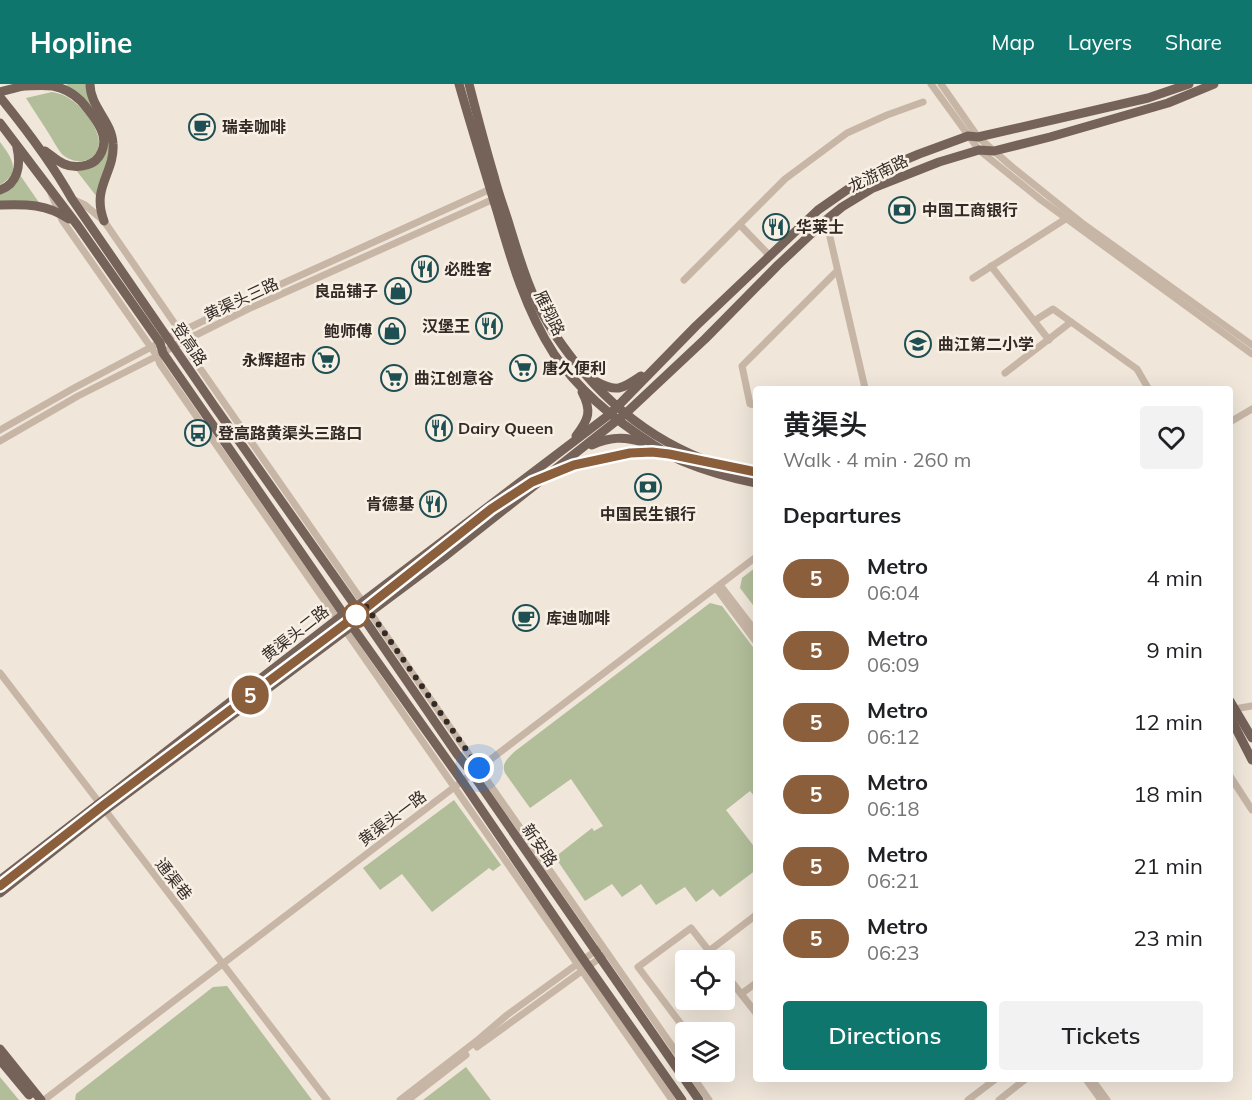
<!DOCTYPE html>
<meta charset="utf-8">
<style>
body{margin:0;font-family:Mulish,"Noto Sans SC",sans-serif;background:#f2f2f2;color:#202124;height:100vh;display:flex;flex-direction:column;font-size:22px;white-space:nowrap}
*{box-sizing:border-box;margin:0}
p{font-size:20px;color:#757577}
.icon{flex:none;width:33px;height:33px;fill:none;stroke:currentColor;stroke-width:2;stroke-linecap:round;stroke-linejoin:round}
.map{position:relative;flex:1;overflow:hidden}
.details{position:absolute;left:753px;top:302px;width:480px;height:696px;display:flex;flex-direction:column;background:#fff;border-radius:6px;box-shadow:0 6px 24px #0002}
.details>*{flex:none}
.badge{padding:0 12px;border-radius:20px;font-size:21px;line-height:39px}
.tools{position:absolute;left:675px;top:866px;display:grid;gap:12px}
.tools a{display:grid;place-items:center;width:60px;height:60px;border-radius:6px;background:#fff;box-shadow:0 6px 24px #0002;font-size:30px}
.you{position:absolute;width:30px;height:30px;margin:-15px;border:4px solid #fff;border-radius:50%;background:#1a73e8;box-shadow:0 0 0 9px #1a73e833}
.map>.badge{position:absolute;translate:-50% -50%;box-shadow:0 0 0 3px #fff}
h2{padding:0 30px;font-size:22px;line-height:54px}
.round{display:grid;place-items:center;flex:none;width:63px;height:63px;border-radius:6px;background:#f2f2f2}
.overview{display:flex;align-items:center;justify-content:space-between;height:102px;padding:0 30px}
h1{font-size:28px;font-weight:600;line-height:45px}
.action{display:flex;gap:12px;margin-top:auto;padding:12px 30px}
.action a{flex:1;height:69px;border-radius:6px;background:#0f766e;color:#fff;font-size:24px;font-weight:600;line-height:69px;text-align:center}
.action a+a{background:#f2f2f2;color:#202124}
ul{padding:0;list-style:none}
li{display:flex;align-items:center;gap:18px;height:72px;padding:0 30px}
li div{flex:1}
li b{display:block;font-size:22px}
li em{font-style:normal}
li .badge{min-width:66px;font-weight:700;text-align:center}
header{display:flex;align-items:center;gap:36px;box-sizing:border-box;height:84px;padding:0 30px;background:#0f766e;color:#fff}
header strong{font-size:28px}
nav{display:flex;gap:33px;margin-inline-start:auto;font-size:21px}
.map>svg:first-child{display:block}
</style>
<header>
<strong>Hopline</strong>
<nav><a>Map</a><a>Layers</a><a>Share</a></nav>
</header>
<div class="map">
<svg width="1252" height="1016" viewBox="0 0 1252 1016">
<rect width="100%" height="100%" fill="#f0e6da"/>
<g fill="#b2be9a">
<polygon points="68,0 87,0 105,41 111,65 97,113 76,86 86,86 108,56 64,2"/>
<path d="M 52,8 C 59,9 67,12 73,17 C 83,24 100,46 99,59 C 98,80 73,82 61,69 C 57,64 54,58 51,53 C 43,40 34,27 26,14 Z"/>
<path d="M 0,58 C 12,74 22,88 0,101 Z"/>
<polygon points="20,91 40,120 0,118 0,110"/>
<polygon points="756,483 756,525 740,504 742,494"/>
<path d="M 710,519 L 722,522 L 756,567 L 756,714 L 750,707 L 726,726 L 756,765 L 756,786 L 720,813 L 713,805 L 696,818 L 685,803 L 656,821 L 641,800 L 622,813 L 612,800 L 585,817 L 555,773 L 592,744 L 594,747 L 603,742 L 571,695 L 530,724 L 505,689 C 501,679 508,675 514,668 Z"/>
<polygon points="454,716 501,781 493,787 489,784 432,828 402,790 380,806 363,784"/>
<polygon points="227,902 312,1016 75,1016 76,1010 213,903"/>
<polygon points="466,983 491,1016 423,1016"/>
<polygon points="0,993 19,1016 0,1016"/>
</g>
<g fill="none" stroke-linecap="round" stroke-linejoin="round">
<g stroke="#c7b6a6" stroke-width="7">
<polyline points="931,0 979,66 1041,116 1252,270"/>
<polyline points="941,0 978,53 1011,82 1082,139 1252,261"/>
<polyline points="50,107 62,136 157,272 160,280 672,1016"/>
<polyline points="72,115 85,121 104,137 186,256 188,267 686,982"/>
<polyline points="826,136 865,304"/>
<polyline points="740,141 770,172"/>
<polyline points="991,182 1049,256"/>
<polyline points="973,194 1067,134"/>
<polyline points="684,196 785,95 847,49 887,31 923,18"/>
<polyline points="1034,237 1053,225 1137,285 1148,304"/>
<polyline points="164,256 244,217 495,103"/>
<polyline points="1005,289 1071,238"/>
<polyline points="756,321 750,320 742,282 837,187"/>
<polyline points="1230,338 1252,325"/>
<polyline points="0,346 74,304 155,261"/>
<polyline points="0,357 78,312 163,269 174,262 248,225 496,114"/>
<polyline points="720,501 756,548"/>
<polyline points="716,504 756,558"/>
<polyline points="0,589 327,1016"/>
<polyline points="1230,628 1234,625 1252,622"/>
<polyline points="1230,692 1252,726"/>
<polyline points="709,867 756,831"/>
<polyline points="724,888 756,929"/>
<polyline points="741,910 756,899"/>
<polyline points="687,948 638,883 691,844 716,876"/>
<polyline points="477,963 604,871"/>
<polyline points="674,965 686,956"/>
<polyline points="689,987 709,1016"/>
<polyline points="1085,994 1101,1016"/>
<polyline points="1091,994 1107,1016"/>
<polyline points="44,1016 756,473"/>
<polyline points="400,1016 479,955 507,931 598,865"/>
<polyline points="408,1016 466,971"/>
<polyline points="968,1016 997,994"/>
<polyline points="999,1016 1027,994"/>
</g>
<g stroke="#756258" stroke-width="9">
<path d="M 90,0 C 90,23 112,37 113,60 C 115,89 91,103 104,137"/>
<path d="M 459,0 C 471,42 484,84 497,127 C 511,176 526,227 554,270 C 580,308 616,337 654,361 C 664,367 672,373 682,377 C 706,387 731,394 756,399"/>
<path d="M 469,0 C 477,31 485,62 494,92 C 498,108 504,124 509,140 C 517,166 524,192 536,217 C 546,239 560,259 575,278 C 623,338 681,375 756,391"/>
<path d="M 21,2 C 31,2 42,1 53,2 C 63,4 74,10 81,17 C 87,24 99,39 102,48 C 107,61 101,77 87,81 C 80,83 71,83 64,80 C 57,77 51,71 45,67"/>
<polyline points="0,8 27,1"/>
<path d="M 0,13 C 26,45 52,79 72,115 L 215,323 L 356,523 L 457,670 L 472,689 C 548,798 623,908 699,1016"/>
<polyline points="0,39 78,142 160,259 163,269 354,545 462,697 583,875 682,1016"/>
<path d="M 0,106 C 18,100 21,81 17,64"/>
<path d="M 0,121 C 26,120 47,120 69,135"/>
<path d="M 595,297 C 617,309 622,305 641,292"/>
<path d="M 576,352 C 589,335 592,327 582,308"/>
<path d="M 592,361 C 609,353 624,352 642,358"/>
<polyline points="1230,617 1252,654"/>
<polyline points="1230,633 1252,676"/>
<polyline points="0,796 344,530 356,523 610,330 696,242 818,126 854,101 888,83 919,70 968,52 978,53 1148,14 1189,0"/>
<polyline points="0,809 100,730 444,473 625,330 705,255 778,181 826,136 842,123 873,104 939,78 979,66 994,67 1050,53 1168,19 1214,0"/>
<polyline points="0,965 41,1016"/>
<polyline points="0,976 29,1011"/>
</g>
</g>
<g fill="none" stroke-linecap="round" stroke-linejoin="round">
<defs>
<polyline id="line" points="0,802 105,720 357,531 491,425 532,398 574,381 630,369 652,368 669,370 756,388"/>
</defs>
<use href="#line" stroke="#fff" stroke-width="14"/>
<use href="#line" stroke="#8b5e3c" stroke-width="9"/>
<polyline stroke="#342b27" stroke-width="6" stroke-dasharray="0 10.8" points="356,531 357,523 363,518 479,684"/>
</g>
<defs>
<symbol id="cafe-ring" viewBox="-11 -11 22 22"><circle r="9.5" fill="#f8f0e5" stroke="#1e4f53" stroke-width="1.5"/><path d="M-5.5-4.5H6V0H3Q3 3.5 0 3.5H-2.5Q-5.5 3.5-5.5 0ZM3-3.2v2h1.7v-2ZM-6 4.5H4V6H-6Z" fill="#1e4f53"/></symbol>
<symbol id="bank-ring" viewBox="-11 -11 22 22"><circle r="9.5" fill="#f8f0e5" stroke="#1e4f53" stroke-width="1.5"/><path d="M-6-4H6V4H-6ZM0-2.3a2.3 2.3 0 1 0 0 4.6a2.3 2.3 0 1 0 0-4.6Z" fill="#1e4f53"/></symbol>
<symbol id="restaurant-ring" viewBox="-11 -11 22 22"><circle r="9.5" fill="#f8f0e5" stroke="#1e4f53" stroke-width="1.5"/><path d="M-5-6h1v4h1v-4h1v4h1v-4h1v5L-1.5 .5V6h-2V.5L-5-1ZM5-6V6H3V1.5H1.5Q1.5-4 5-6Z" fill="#1e4f53"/></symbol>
<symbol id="shop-ring" viewBox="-11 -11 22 22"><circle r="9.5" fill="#f8f0e5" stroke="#1e4f53" stroke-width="1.5"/><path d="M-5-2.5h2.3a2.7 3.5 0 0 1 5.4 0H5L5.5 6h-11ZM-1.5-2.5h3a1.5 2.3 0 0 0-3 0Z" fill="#1e4f53"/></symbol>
<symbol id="school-ring" viewBox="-11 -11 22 22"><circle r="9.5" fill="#f8f0e5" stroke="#1e4f53" stroke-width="1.5"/><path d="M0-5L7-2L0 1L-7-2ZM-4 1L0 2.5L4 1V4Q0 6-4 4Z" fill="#1e4f53"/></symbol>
<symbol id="supermarket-ring" viewBox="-11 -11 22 22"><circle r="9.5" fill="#f8f0e5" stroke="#1e4f53" stroke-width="1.5"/><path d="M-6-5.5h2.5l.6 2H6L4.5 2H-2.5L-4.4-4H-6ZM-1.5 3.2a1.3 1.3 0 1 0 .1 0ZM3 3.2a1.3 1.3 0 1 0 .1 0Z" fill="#1e4f53"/></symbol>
<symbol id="bus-ring" viewBox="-11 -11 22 22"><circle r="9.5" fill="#f8f0e5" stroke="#1e4f53" stroke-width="1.5"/><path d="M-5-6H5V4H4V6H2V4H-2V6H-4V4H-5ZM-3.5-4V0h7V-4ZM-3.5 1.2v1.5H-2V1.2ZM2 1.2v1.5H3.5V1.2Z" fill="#1e4f53"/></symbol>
</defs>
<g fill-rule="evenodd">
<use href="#cafe-ring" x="187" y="28" width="30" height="30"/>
<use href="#bank-ring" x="887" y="111" width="30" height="30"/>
<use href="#restaurant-ring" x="761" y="128" width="30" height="30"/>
<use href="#restaurant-ring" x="410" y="170" width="30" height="30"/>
<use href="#shop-ring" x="383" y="192" width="30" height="30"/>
<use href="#restaurant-ring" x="474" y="227" width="30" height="30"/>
<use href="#shop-ring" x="377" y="232" width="30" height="30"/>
<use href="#school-ring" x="903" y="245" width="30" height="30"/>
<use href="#supermarket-ring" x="311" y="261" width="30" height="30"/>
<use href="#supermarket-ring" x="508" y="269" width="30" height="30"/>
<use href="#supermarket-ring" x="379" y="279" width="30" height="30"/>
<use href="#restaurant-ring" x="424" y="329" width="30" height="30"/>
<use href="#bus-ring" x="183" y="334" width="30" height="30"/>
<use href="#bank-ring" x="633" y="388" width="30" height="30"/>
<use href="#restaurant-ring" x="418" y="405" width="30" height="30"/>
<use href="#cafe-ring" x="511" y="519" width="30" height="30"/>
</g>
<circle fill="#fff" stroke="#8b5e3c" stroke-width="3" cx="356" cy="531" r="12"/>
<g text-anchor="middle" stroke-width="5" stroke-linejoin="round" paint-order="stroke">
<g font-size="16" font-weight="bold" fill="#342b27" stroke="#f8f0e5" text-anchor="start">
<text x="222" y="49">瑞幸咖啡</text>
<text x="922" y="132">中国工商银行</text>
<text x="796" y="149">华莱士</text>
<text x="444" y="191">必胜客</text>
<text x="378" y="213" text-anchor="end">良品铺子</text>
<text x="470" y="248" text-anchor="end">汉堡王</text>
<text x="372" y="253" text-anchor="end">鲍师傅</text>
<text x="938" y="266">曲江第二小学</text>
<text x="306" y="282" text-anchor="end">永辉超市</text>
<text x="542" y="290">唐久便利</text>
<text x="414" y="300">曲江创意谷</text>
<text x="458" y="350">Dairy Queen</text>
<text x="218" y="355">登高路黄渠头三路口</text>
<text x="414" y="426" text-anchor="end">肯德基</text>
<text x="648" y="436" text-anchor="middle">中国民生银行</text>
<text x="546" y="540">库迪咖啡</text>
</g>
<g font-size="16" fill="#342b27" stroke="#f8f0e5">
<text transform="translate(878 89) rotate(-26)" y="6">龙游南路</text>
<text transform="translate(241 215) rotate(-25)" y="6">黄渠头三路</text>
<text transform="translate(550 229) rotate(64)" y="6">雁翔路</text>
<text transform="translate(190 260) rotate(56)" y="6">登高路</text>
<text transform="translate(295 549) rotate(-38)" y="6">黄渠头二路</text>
<text transform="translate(392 734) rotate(-37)" y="6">黄渠头一路</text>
<text transform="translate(540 761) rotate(55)" y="6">新安路</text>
<text transform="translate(174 795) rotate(52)" y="6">通渠巷</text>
</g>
</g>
</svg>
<div class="tools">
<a><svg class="icon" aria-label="locate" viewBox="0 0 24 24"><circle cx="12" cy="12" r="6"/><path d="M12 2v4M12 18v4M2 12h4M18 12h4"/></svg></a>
<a><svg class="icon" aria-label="layers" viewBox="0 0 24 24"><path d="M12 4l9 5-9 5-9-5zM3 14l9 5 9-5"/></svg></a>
</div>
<div class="you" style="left:479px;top:684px"></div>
<b class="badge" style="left:250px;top:611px;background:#8b5e3c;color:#fff">5</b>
<section class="details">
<div class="overview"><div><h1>黄渠头</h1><p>Walk · 4 min · 260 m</p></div><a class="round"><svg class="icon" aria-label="heart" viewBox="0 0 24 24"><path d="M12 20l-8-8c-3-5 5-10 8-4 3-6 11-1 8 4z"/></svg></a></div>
<h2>Departures</h2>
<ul>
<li><span class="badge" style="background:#8b5e3c;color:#fff">5</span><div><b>Metro</b><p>06:04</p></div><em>4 min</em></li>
<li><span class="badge" style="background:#8b5e3c;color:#fff">5</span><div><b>Metro</b><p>06:09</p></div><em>9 min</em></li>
<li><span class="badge" style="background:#8b5e3c;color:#fff">5</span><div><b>Metro</b><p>06:12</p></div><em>12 min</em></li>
<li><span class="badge" style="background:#8b5e3c;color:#fff">5</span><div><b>Metro</b><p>06:18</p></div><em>18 min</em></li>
<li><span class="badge" style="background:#8b5e3c;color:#fff">5</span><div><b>Metro</b><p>06:21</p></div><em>21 min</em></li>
<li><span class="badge" style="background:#8b5e3c;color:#fff">5</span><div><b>Metro</b><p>06:23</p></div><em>23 min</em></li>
</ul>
<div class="action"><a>Directions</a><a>Tickets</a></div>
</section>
</div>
